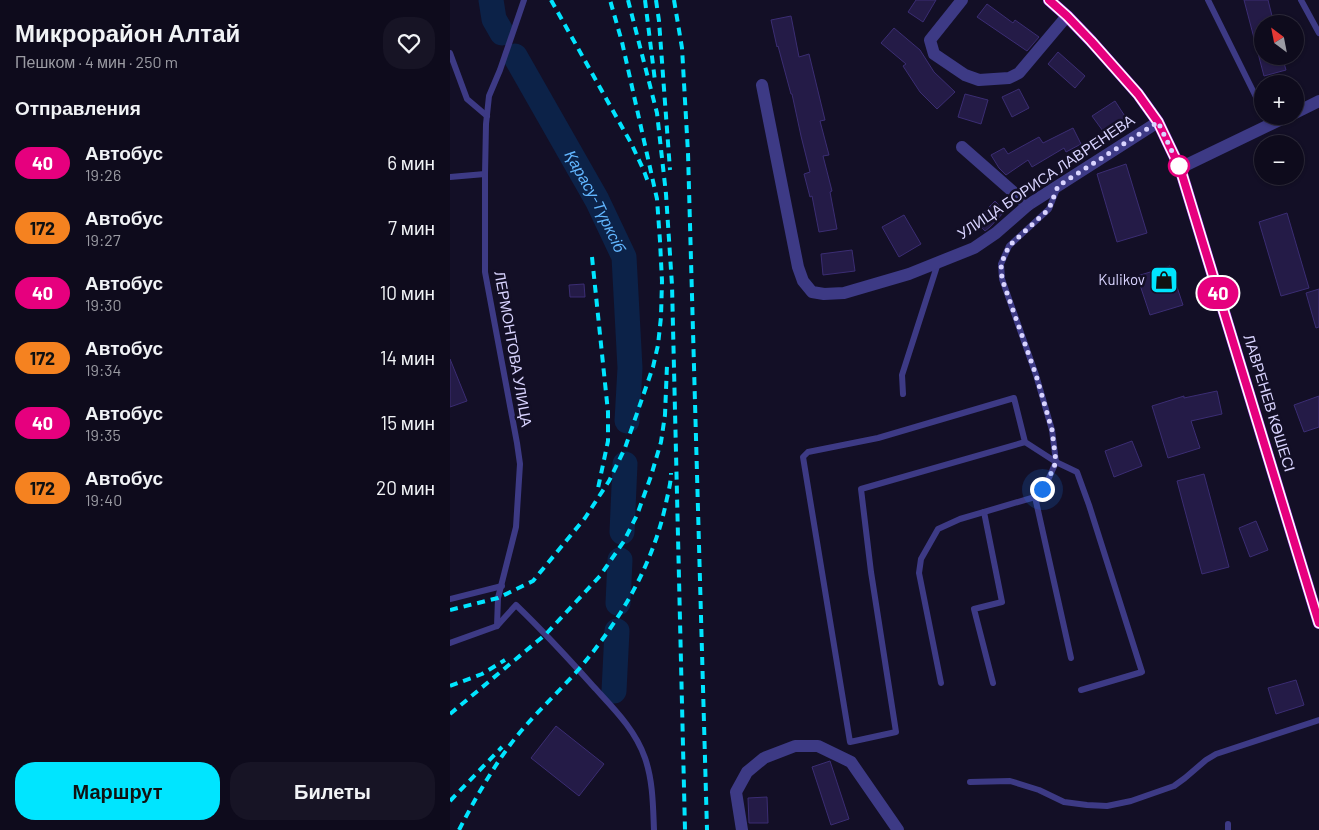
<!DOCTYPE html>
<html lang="ru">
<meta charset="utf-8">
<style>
body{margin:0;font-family:Barlow,sans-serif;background:#171425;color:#f1f3f6;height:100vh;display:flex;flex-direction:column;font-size:19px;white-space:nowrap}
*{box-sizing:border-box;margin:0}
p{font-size:16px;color:#9b9ba3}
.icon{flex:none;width:28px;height:28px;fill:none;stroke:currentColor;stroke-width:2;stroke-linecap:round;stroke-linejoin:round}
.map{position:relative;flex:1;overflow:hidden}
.side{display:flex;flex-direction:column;background:#0e0b1c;width:450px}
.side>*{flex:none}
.badge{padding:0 10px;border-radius:16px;font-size:18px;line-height:32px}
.needle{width:32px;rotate:328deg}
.fabs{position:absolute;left:804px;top:15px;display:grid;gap:10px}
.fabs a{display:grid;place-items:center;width:50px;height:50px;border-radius:50%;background:#0e0b1c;box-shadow:0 1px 4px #0004,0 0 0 1px #2e2b3b;font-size:25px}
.you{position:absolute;width:25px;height:25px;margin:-12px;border:4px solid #fff;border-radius:50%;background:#1a73e8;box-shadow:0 0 0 8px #1a73e833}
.map>.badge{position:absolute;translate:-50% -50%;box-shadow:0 0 0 2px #fff}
h2{padding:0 15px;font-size:19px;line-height:45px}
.round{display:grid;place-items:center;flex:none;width:52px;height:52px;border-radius:20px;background:#171425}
.overview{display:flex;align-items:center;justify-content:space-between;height:85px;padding:0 15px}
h1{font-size:24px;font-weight:700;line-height:38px}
.cta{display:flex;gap:10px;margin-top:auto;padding:10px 15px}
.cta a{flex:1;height:58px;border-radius:20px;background:#00e5ff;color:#111;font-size:20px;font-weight:700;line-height:58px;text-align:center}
.cta a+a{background:#171425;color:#f1f3f6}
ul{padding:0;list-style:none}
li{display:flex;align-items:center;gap:15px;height:65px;padding:0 15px}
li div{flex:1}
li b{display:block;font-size:19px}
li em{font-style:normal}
li .badge{min-width:55px;font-weight:700;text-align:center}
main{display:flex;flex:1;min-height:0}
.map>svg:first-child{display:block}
</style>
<main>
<section class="side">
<div class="overview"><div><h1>Микрорайон Алтай</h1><p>Пешком · 4 мин · 250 m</p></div><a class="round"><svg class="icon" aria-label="heart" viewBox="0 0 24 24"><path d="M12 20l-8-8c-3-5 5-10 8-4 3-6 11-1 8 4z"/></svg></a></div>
<h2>Отправления</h2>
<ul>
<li><span class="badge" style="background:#e6007e;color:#fff">40</span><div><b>Автобус</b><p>19:26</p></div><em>6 мин</em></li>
<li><span class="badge" style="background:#f58220;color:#111">172</span><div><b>Автобус</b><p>19:27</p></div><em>7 мин</em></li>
<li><span class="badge" style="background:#e6007e;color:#fff">40</span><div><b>Автобус</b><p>19:30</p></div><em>10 мин</em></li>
<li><span class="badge" style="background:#f58220;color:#111">172</span><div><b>Автобус</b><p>19:34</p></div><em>14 мин</em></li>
<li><span class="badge" style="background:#e6007e;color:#fff">40</span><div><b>Автобус</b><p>19:35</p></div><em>15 мин</em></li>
<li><span class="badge" style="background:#f58220;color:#111">172</span><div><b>Автобус</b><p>19:40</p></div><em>20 мин</em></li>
</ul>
<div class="cta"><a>Маршрут</a><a>Билеты</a></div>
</section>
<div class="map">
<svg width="869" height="830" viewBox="0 0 869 830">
<rect width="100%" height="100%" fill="#130f26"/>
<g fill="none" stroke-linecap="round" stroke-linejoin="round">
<g stroke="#0c2248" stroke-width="25">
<polyline points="41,0 44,19 52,33"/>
<path id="s1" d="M 65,56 L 147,200 L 174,257 L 180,368 L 177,421"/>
<polyline points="172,532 175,464"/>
<polyline points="168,603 170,560"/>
<polyline points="164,691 167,631"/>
</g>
</g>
<g fill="#241b47" stroke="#3b2d73">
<polygon points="466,0 486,0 473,22 458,12"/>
<polygon points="794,0 818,0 824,24 812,24 812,56 832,56 836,70 814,76"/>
<polygon points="537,4 563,23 565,20 589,37 577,51 527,17"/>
<polygon points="341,16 349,57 359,54 375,120 370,121 379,155 373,156 382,191 380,192 387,229 369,232 362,196 360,197 354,174 360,172 351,136 342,94 341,94 328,46 327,47 321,20"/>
<polygon points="444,28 470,50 484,72 505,92 487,109 470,92 453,66 456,64 431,43"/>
<polygon points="608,52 635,76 625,88 598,64"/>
<polygon points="569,89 579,108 562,117 552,97"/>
<polygon points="515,94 538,100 531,124 508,117"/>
<polygon points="665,101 680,124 658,138 642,116"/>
<polygon points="623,128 631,144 616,152 614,148 582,167 578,160 556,175 549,168 541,155 554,148 558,154 589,137 593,143"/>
<polygon points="676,164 697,233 667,242 647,174"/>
<polygon points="545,201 555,211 540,227 535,231 525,221"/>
<polygon points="837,213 859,288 831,296 809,222"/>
<polygon points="454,215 471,244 449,257 432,227"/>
<polygon points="402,250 405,271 373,275 371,254"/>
<polygon points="720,266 733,305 700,315 687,276"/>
<polygon points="134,284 135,297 120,297 119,285"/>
<polygon points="869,289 869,327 866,328 856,293"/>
<polygon points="0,359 17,401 0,407"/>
<polygon points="767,391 772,414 741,421 750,448 718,458 702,406 734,396 734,398"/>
<polygon points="869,396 869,427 854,432 844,405"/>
<polygon points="682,441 692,466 664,477 655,451"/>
<polygon points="754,474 779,567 752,574 727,481"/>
<polygon points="806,521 818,550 800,557 789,528"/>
<polygon points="846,680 854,705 826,714 818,688"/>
<polygon points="106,726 154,764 129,796 81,758"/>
<polygon points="380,761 399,819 381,825 362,767"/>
<polygon points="317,797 318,823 299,823 298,798"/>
</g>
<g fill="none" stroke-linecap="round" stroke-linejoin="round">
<g stroke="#3d3a85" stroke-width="6">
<polyline points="758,0 812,109"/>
<polyline points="851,0 869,33"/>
<polyline points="0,53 17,99 37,116"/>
<polyline points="0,177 35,174"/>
<polyline points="453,394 452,375 488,263"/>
<polyline points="575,442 564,398 428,438 358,452 353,457 400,742 446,732 421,572 411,489 575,442 606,462 627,472 639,505 692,672 631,690"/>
<polyline points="585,497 621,658"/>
<polyline points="534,512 552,602 524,609 543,683"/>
<polyline points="0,599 52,586"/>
<path d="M 47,626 L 66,605 C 93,631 118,658 143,686 C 163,708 185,729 195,758 C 203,781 203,806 204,830"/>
<polyline points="0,643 47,626 48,598 66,527 70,464 67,443 35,272 35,174 36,124 39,96 50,70 74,0"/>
<polyline points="491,683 469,573 471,559 488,529 510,519 585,497 598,480 606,462 602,430 586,375 552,279 551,264 559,246 599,209 607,189"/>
<polyline points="520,782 560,781 589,790 614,802 637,805 657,806 681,801 724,786 735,778 756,760 766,754 869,720"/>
<polyline points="778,824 778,830"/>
</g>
<g stroke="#3d3a85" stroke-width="12">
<polyline points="512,0 480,40 484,54 515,75 529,80 559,78 569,73 617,16"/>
<polyline points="312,85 348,267 353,281 362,292 374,294 394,293 459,274 524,248 546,233 578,205 708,122"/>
<polyline points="845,113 869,101"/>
<polyline points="512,147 578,205"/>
<polyline points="730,168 838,116"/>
<polyline points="292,830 286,792 297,772 314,758 345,746 368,746 401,762 448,830"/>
</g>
<polyline stroke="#c25bff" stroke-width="12" points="599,0 617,16 641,41 688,94 708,122 730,168 869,623"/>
<g stroke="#00e5ff" stroke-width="4" stroke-dasharray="8 6" stroke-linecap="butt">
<polyline points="101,0 181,143 194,171 198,182"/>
<polyline points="178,0 207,113 216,194 222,285 235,830"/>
<polyline points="195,0 205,81"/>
<polyline points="206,0 209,21 220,170"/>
<polyline points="224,0 232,48 238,153 257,830"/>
<polyline points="142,257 158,412 158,441 147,493"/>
<polyline points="0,610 48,598 83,581 135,518 159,481 175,448 203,367 208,345 211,317 212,281 210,241 207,199 172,42 160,0"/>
<polyline points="0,686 32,674 55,660"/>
<polyline points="0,714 96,634 150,576 174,541 187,515 201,476 211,442 215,415 217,365"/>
<polyline points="0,801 52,747"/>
<path d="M 9,830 C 24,801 40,772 60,745 C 80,718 106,695 129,669 C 170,621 203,565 216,503 C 218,493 221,483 221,473"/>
</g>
</g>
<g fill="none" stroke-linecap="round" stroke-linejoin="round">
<defs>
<polyline id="line" points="599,0 617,16 641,41 688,94 708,122 730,168 869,623"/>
</defs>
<use href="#line" stroke="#fff" stroke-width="11"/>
<use href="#line" stroke="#e6007e" stroke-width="8"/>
<polyline stroke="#d9d4ff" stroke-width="5" stroke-dasharray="0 9" points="592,489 598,480 606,462 602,430 586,375 552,279 551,264 559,246 599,209 608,186 708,122 730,168 729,166"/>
</g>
<defs>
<symbol id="shop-square" viewBox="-11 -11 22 22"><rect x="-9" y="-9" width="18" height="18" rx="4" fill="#00e5ff" stroke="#130f26"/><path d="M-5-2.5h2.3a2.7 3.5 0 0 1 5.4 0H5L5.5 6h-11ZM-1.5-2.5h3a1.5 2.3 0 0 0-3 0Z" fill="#111"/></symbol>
</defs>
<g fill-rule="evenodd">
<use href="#shop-square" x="698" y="264" width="32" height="32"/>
</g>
<circle fill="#fff" stroke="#e6007e" stroke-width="2.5" cx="729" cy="166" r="10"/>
<g text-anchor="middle" stroke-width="5" stroke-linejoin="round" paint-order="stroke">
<g font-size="15" fill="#d9d4ff" stroke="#130f26">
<text transform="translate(596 177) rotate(-34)" y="5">УЛИЦА БОРИСА ЛАВРЕНЕВА</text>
<text transform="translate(63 349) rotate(80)" y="5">ЛЕРМОНТОВА УЛИЦА</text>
<text transform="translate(819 403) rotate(73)" y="5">ЛАВРЕНЕВ КӨШЕСІ</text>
</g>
<g font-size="15" fill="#d9d4ff" stroke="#130f26" text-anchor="end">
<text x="695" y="285">Kulikov</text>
</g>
<g font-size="16" font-style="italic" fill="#62b6ff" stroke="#130f26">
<text dy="6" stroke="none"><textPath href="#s1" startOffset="166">Қарасу-Түрксіб</textPath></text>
</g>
</g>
</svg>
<div class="fabs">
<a><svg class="needle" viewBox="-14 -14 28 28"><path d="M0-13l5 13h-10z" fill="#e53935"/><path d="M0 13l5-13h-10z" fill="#9b9ba3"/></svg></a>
<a>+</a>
<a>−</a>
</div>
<div class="you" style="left:592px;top:489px"></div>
<b class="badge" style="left:768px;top:293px;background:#e6007e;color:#fff">40</b>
</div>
</main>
